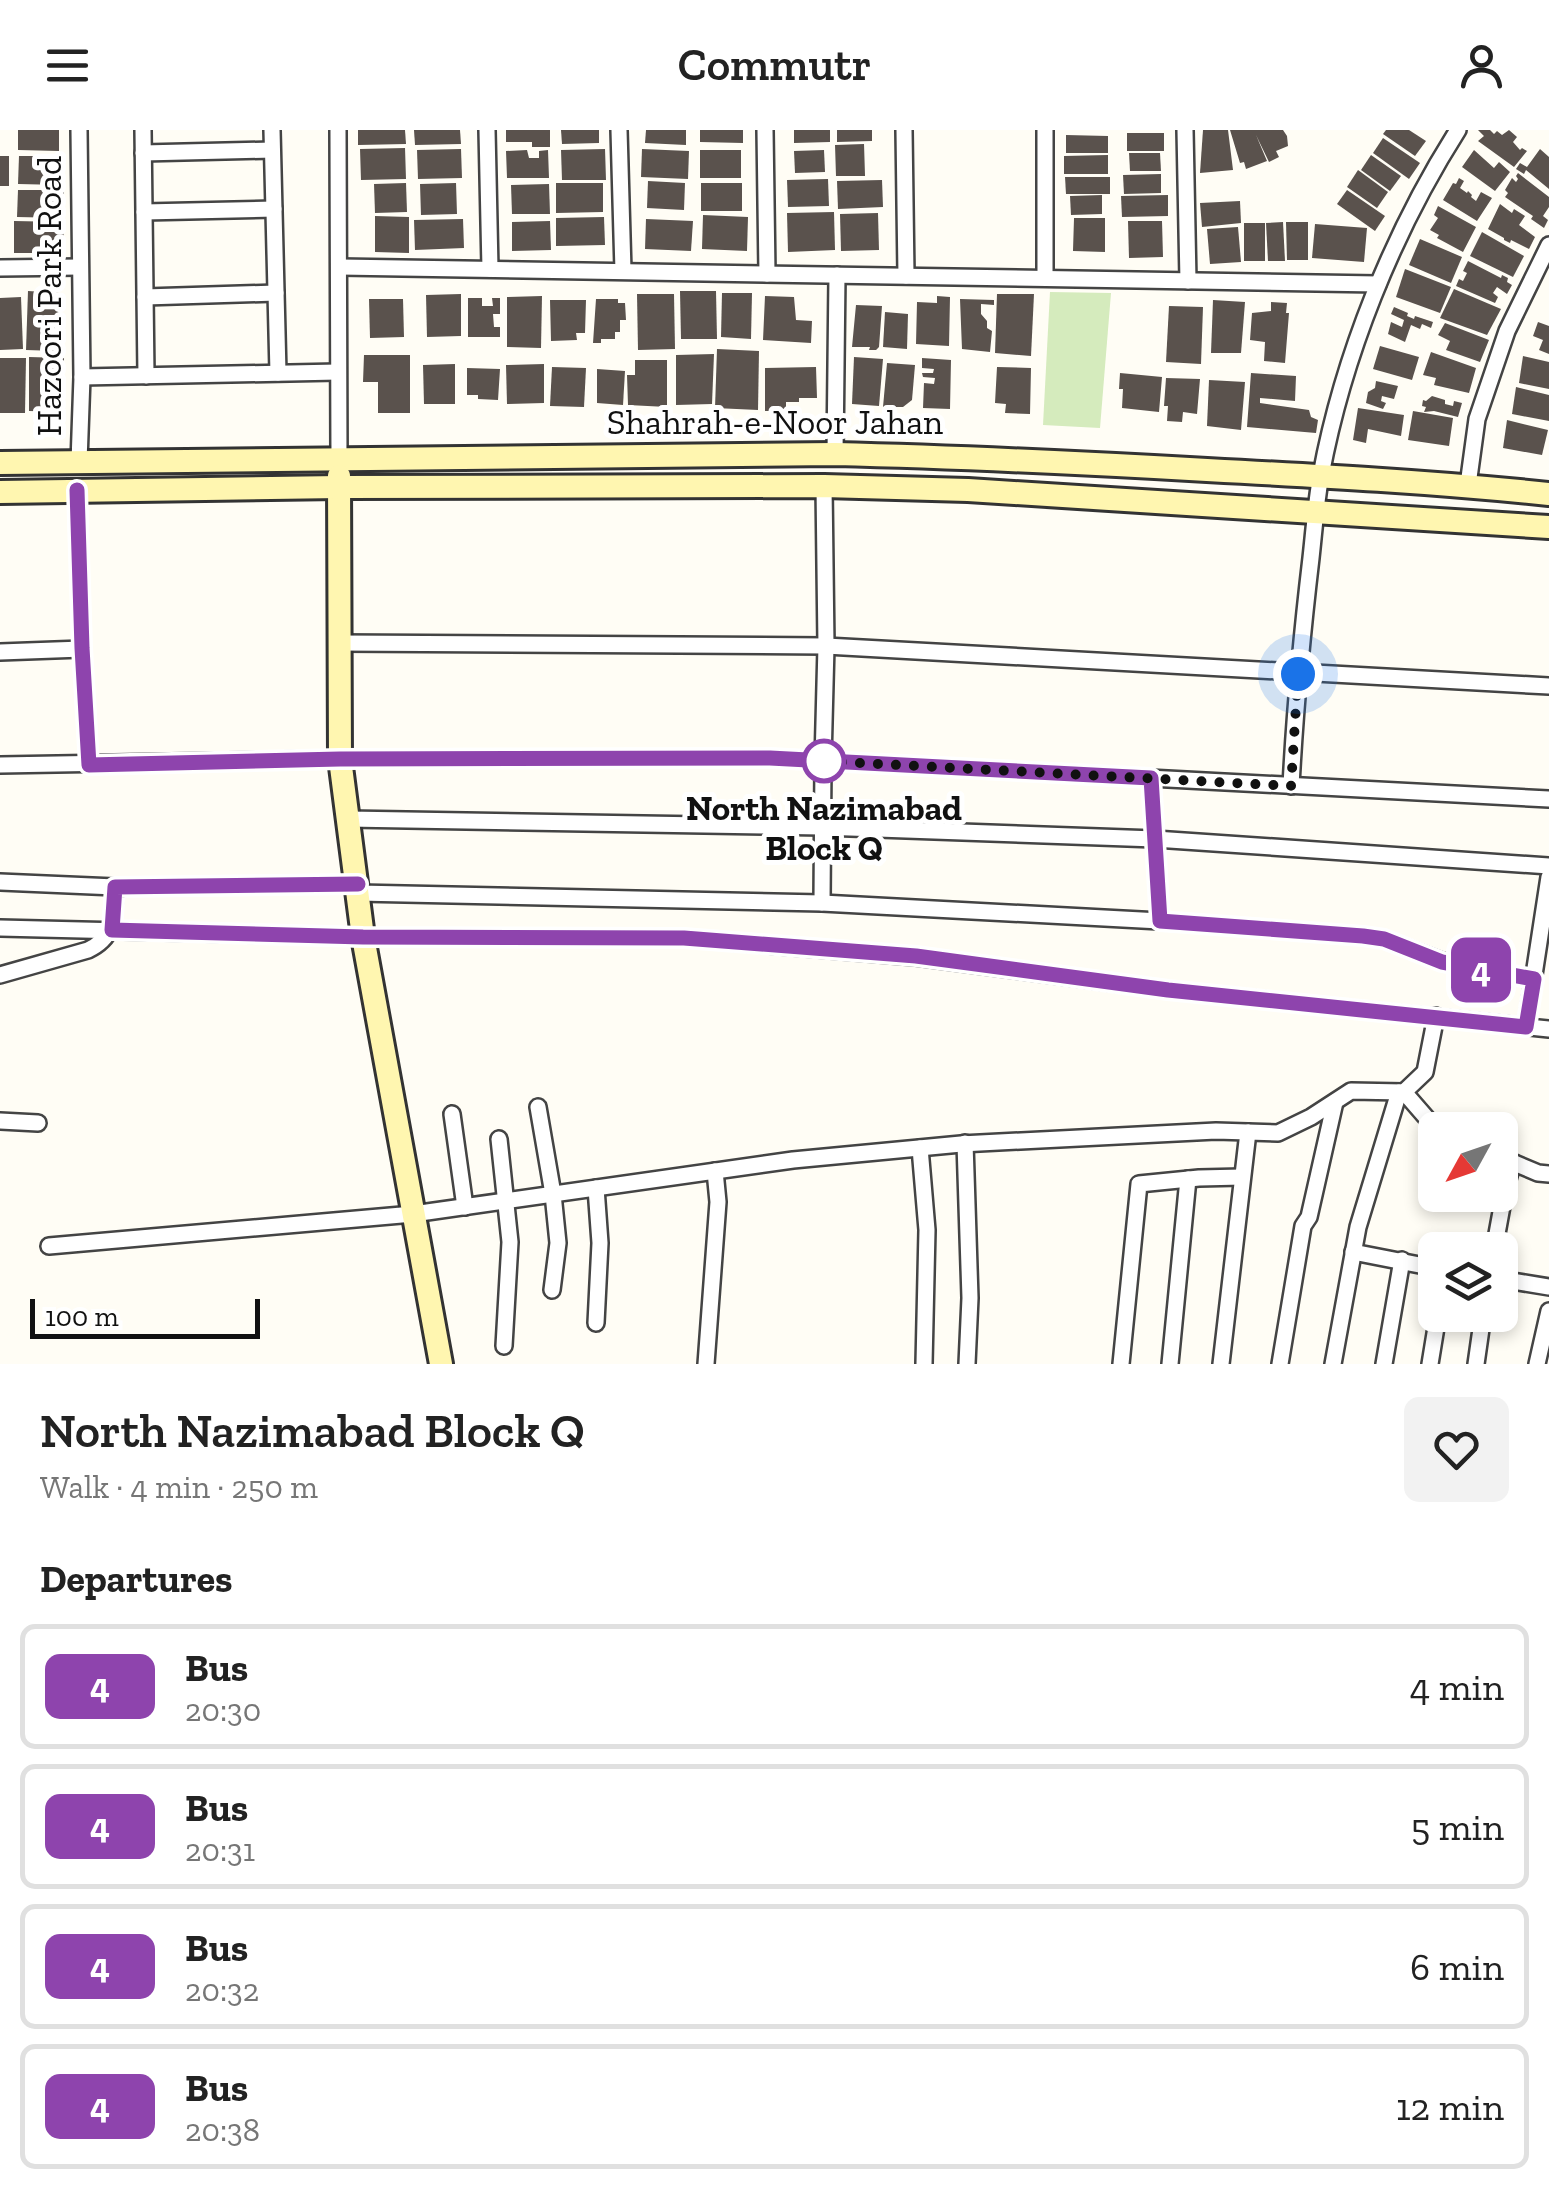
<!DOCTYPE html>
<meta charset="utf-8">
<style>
body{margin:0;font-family:"Zilla Slab",serif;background:#f2f2f2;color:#222;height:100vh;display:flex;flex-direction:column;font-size:38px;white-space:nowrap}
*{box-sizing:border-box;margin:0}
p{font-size:32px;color:#767676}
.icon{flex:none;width:55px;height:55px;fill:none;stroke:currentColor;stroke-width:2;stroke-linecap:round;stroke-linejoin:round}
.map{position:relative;height:1234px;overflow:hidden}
.side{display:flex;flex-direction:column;background:#fff;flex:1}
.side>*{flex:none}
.badge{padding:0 20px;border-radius:15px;font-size:35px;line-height:65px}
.needle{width:65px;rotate:230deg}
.fabs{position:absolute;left:1418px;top:982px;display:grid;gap:20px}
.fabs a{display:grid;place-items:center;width:100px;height:100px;border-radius:15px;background:#fff;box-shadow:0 5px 15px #0003;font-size:50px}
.scale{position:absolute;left:30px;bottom:25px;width:230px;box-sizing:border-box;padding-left:10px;border:5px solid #111;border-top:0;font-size:28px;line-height:35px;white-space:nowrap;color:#111;-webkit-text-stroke:8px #fff;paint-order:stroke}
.you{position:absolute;width:50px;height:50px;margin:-25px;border:8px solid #fff;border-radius:50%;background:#1a73e8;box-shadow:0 0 0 15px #1a73e833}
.map>.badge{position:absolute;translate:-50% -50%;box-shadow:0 0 0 5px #fff}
h2{padding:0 40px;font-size:38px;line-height:90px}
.round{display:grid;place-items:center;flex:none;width:105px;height:105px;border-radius:15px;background:#f2f2f2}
.summary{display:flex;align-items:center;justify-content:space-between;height:170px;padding:0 40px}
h1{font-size:48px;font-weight:600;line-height:75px}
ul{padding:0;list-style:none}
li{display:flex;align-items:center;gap:30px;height:125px;margin:0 20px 15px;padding:0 20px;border:5px solid #e0e0e0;border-radius:15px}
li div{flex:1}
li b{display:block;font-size:38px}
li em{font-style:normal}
li .badge{min-width:110px;font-weight:700;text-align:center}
header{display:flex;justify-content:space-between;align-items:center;height:130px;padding:0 40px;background:#fff;font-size:45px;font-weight:600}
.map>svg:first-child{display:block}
</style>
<header><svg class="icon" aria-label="menu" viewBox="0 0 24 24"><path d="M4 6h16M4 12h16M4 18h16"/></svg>Commutr<svg class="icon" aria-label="person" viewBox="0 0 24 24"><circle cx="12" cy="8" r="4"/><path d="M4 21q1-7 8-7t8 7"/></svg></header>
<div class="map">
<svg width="1549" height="1234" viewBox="0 0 1549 1234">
<rect width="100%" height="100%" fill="#fffdf5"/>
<polygon fill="#d5ebbd" points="1050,162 1111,163 1100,298 1043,295"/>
<g fill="#5a524d">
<polygon points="18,0 59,0 59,21 18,20"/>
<polygon points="358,0 405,0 406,14 358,15"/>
<polygon points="414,0 460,0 461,14 415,15"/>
<polygon points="506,0 550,0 550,17 532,17 532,12 506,12"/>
<polygon points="561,0 599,0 599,13 562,14"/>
<polygon points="646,0 686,0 686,15 645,13"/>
<polygon points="700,0 743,0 743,13 700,12"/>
<polygon points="794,0 830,0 830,12 794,13"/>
<polygon points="837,0 872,0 872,11 837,12"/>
<polygon points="1203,0 1228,0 1233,40 1200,43"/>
<polygon points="1230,0 1283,0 1287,6 1288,16 1276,21 1279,27 1269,32 1256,5 1267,31 1246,39 1244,32 1240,33"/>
<polygon points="1386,0 1409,0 1426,11 1415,26 1383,4"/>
<polygon points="1478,0 1490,0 1494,4 1497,1 1502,5 1509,0 1517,7 1513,12 1520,20 1522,18 1527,21 1514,37 1478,11 1484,6"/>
<rect x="1127" y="3" width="37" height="18"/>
<polygon points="1066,5 1108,6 1108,23 1066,23"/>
<polygon points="1383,8 1420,33 1409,49 1373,23"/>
<polygon points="864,14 865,46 836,46 835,15"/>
<polygon points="405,18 406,49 361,50 360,19"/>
<polygon points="461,19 462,48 418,49 417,20"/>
<polygon points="605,19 606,50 562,50 561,20"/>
<polygon points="642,19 689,21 688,49 641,47"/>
<polygon points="1540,19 1549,27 1549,59 1526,40 1524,44 1516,39 1520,33 1527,37"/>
<polygon points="527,20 529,28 539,28 539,21 548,20 549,48 507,48 506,21"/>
<rect x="700" y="20" width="41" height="28"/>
<polygon points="824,20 825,42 795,43 794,21"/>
<polygon points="1474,20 1494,38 1499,32 1510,42 1495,61 1462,37"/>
<polygon points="1129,23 1160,23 1161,41 1130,41"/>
<polygon points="1108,25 1108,44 1064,44 1064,26"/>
<polygon points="1371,25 1401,46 1390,61 1361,40"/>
<rect x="0" y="26" width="9" height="30"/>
<polygon points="19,26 61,26 61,55 18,54"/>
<polygon points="1358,40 1388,62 1377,78 1347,57"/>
<polygon points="1518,43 1549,67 1549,77 1543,86 1548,90 1544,98 1531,89 1533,86 1505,67 1508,63 1505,60 1512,48 1516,52 1518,49 1516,46"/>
<polygon points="1161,44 1161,63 1124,64 1123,45"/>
<polygon points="1065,47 1110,47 1110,64 1066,64"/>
<polygon points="1459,48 1464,51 1460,58 1467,63 1468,61 1472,65 1471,67 1476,71 1481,62 1492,68 1477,91 1443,70 1453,53 1456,54"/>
<polygon points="828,49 829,76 788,77 787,50"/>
<polygon points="882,50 883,77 838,79 837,51"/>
<polygon points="648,51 685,53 684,80 647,78"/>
<polygon points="406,53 407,82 375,83 374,54"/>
<polygon points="456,53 457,84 421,85 420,54"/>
<polygon points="556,53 603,53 603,82 556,83"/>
<rect x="701" y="53" width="41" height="28"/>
<polygon points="549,54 550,84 512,84 511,55"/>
<polygon points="18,60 64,60 64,88 17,87"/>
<polygon points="1347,60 1385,86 1375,101 1337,74"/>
<polygon points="1102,65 1102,84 1071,85 1070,66"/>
<polygon points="1168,65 1168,86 1122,87 1121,66"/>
<polygon points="1240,71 1241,93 1202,97 1200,73"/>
<polygon points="1500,74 1512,83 1514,79 1525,86 1519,95 1535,107 1529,119 1511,110 1510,113 1504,110 1504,108 1488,99"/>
<polygon points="1438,76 1476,97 1463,122 1437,108 1439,105 1430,100 1438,88 1434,85"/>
<polygon points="834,82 835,120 788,122 787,83"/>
<polygon points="878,83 879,120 841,121 840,84"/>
<polygon points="703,85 748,87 747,121 702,119"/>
<polygon points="375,86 409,87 409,123 375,122"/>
<polygon points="604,87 605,115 556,116 556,88"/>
<polygon points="1074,88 1105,88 1105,122 1073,121"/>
<polygon points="463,89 464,118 415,120 414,90"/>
<polygon points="646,89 693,91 691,121 645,119"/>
<polygon points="14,91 64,92 63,118 35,117 34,123 14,123"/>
<polygon points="550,91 551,120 512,121 512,92"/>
<polygon points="1128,91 1162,91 1163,127 1129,128"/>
<polygon points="1283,92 1285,131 1268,131 1266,93"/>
<polygon points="1286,92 1308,92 1308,130 1287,130"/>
<rect x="1244" y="93" width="21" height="38"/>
<polygon points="1315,94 1367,98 1364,132 1312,128"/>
<polygon points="1238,97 1241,132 1210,134 1207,99"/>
<polygon points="1482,102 1524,126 1513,147 1470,126"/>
<polygon points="1420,109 1462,127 1451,153 1409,135"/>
<polygon points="1468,131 1501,148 1502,145 1508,148 1507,152 1512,155 1507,164 1497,157 1493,163 1498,167 1495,173 1456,156 1459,149 1463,151 1467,143 1463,141"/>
<polygon points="1405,139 1451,157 1440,183 1396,167"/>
<polygon points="1454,159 1501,179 1487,205 1440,188"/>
<polygon points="28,161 59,163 57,221 26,220"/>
<polygon points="680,161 716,161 717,209 681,209"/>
<polygon points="722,163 752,163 751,209 721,207"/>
<polygon points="461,164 461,206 427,207 426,165"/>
<polygon points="637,164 674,164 675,219 638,220"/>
<polygon points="997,164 1034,164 1031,226 995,223"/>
<polygon points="542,166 541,218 507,217 507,167"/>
<polygon points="765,166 794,167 796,190 812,191 811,213 763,210"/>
<polygon points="937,166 950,167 949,216 916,214 917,172 937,173"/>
<polygon points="21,167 23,219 0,220 0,168"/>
<polygon points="468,168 482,168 482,176 493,176 492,168 500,168 500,184 493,184 494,197 500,197 500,207 468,207"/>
<polygon points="369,169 403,169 404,207 370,208"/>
<polygon points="596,169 618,169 618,173 625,173 626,190 620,190 620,202 615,202 615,209 601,209 601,213 593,213"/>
<polygon points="960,169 994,170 994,175 981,174 981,184 987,191 987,198 992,201 990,222 962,219"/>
<polygon points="550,170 586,170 585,203 576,203 577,210 551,211"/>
<polygon points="1213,170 1245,172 1241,223 1211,223"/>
<polygon points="1271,172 1287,173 1286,183 1289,183 1285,233 1264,231 1265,212 1250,210 1252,183 1271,181"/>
<polygon points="856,175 882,176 879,217 876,220 869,220 870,217 852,217"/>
<polygon points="1169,176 1203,177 1201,234 1166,232"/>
<polygon points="1394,177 1408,183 1407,186 1414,189 1415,186 1433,192 1431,198 1422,194 1420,199 1411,195 1405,212 1388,204 1391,192 1402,197 1404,190 1391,184"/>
<polygon points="885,182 908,184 907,219 883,217"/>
<polygon points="1538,192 1549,196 1549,224 1539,220 1543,210 1533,206"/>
<polygon points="1445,193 1489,210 1480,232 1446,220 1450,211 1438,205"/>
<polygon points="1380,216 1419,227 1412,250 1373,239"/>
<polygon points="717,219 759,221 758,280 715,278"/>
<polygon points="1431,222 1476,238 1469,263 1434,255 1436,248 1423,245"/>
<polygon points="714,224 712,274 676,275 676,225"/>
<polygon points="364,225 410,225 410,283 378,283 378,252 363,252"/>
<polygon points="1523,226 1549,232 1549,259 1519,253"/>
<polygon points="29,227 64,228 63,282 29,281"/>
<polygon points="854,227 883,229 879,276 852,274"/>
<polygon points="0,228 26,228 25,283 0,283"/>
<polygon points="922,228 951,230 950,279 923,278 924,253 934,254 935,248 923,247 922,243 933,243 934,239 922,238"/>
<polygon points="635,230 667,230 667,277 628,275 627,245 635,245"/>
<polygon points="887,233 915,235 912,270 903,277 883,277"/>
<polygon points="455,234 455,274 424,274 423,235"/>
<polygon points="544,234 544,273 507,274 506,235"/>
<polygon points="552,237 586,238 584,277 550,276"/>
<polygon points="816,237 817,268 799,268 799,272 786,272 786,281 765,281 765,238"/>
<polygon points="997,237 1031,238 1030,284 1005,283 1006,274 995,273"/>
<polygon points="467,238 500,239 498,270 478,269 478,265 467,265"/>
<polygon points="597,239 625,241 623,275 597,273"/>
<polygon points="1120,243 1162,247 1159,282 1122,278 1123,259 1119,259"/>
<polygon points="1251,243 1296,246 1295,271 1260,268 1260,273 1309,280 1311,287 1318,290 1316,303 1247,297"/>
<polygon points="1166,248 1200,249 1197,284 1183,282 1182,292 1167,291 1168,276 1164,276"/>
<polygon points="1209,250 1245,252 1241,300 1207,296"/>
<polygon points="1376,251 1398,256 1394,269 1382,266 1381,271 1386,273 1383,279 1366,273 1368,262 1375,258"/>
<polygon points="1516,257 1549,265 1549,291 1512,284"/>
<polygon points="1432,266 1445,270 1445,274 1453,276 1454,271 1462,273 1458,287 1434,281 1424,282 1426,277 1422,276 1423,270 1426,271"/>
<polygon points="1358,278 1404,285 1401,306 1368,299 1366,313 1353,310"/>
<polygon points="1413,281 1453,288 1449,316 1408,310"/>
<polygon points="1507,290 1548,300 1542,325 1503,318"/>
</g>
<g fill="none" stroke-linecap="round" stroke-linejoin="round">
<defs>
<g id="minor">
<polyline points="79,0 82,247 79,332"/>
<polyline points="143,0 146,246"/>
<polyline points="272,0 278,243"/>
<polyline points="338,0 339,329"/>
<polyline points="487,0 490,139"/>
<polyline points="619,0 623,141"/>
<polyline points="765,0 767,144"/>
<polyline points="904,0 906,146"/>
<polyline points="1185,0 1188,151"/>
<polyline points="143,23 272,20"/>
<polyline points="144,82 274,79"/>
<polyline points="340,137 1378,154"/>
<polyline points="0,138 80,137"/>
<polyline points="1045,148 1045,0"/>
<polyline points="145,167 276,163"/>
<polyline points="82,247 338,242"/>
<polyline points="835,324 837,145"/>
<polyline points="1468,355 1477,289 1507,201 1549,115"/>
<polyline points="77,360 82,519 89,635"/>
<polyline points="339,513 826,516 1549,556"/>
<polyline points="0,522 82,519"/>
<polyline points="0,635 340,629 770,628 1549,669"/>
<polyline points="1151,648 1160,791"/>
<path d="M 1291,656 C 1295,579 1302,504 1311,428 C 1314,401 1316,372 1321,345 C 1343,226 1393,102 1458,0"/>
<polyline points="348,689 822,697 1155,709 1549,736"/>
<polyline points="0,752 115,757 358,754"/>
<polyline points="358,763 822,773 1160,791 1363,806 1384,809 1442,831 1534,849"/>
<polyline points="822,773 823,631 826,516 824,356"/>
<polyline points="0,798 363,807 684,808 916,827 1168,860 1549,899"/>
<path d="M 0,845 L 88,820 C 117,806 113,786 115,757"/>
<polyline points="1526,897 1549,747"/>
<polyline points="1404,962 1437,1000"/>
<polyline points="538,977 553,1064 558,1113 552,1160"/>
<polyline points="452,984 465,1077"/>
<polyline points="0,991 38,993"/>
<polyline points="499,1009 510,1112 504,1216"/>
<polyline points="965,1013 970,1168 967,1234"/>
<polyline points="920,1018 927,1100 924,1234"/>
<polyline points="1500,1027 1538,1043 1549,1044"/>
<polyline points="49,1116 413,1084 793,1030 961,1014 1216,1001 1278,1003 1311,987 1351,961 1404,962 1425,942 1436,886"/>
<polyline points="1494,1120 1505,1060 1513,1032"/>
<polyline points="1353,1122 1435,1138"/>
<polyline points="1500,1149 1549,1157"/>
<polyline points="596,1193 600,1113 596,1058"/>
<polyline points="706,1234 718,1072 715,1041"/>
<polyline points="1121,1234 1139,1054 1199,1048 1242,1047"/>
<polyline points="1170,1234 1188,1049"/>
<polyline points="1221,1234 1248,1002"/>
<polyline points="1280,1234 1303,1096 1309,1087 1335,972"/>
<polyline points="1333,1234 1358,1097 1399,962"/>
<polyline points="1384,1234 1402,1130"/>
<polyline points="1430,1234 1438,1185"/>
<polyline points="1476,1234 1483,1185"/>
<polyline points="1537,1234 1549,1181"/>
</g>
<g id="secondary">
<path d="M 0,333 L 835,324 C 959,327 1083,333 1207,340 C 1321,346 1435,352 1549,364"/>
<polyline points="339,346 340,629 363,807 441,1234"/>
<polyline points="0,362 339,357 824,356 968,360 1549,397"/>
</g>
</defs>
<use href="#minor" stroke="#444" stroke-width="20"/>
<use href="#secondary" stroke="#333" stroke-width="28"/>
<use href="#minor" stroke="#fff" stroke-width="15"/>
<use href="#secondary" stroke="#fff6b0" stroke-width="22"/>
</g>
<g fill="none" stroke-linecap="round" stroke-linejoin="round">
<defs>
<polyline id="line" points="77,360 82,518 89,635 340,629 770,628 1151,648 1160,791 1363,806 1384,809 1442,832 1534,849 1526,897 1168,860 916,826 684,808 363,807 112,800 115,757 358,754"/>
</defs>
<use href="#line" stroke="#fff" stroke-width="22"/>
<use href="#line" stroke="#8e44ad" stroke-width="15"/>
<polyline stroke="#111" stroke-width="10" stroke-dasharray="0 18" points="824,631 1291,656 1298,544"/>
</g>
<circle fill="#fff" stroke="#8e44ad" stroke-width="5" cx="824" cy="631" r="20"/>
<g text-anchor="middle" stroke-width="10" stroke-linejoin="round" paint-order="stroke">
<g font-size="35" fill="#111" stroke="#fff">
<text transform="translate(49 166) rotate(-90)" y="12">Hazoori Park Road</text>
<text x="775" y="304">Shahrah-e-Noor Jahan</text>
</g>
<g font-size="35" font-weight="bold" fill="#111" stroke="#fff">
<text x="824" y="690">North Nazimabad<tspan x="824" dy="40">Block Q</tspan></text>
</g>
</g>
</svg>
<div class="fabs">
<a><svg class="needle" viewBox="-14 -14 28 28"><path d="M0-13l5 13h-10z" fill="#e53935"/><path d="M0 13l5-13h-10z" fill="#767676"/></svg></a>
<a><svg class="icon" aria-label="layers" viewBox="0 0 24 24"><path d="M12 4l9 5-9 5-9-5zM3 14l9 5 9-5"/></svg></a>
</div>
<div class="scale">100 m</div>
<div class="you" style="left:1298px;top:544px"></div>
<b class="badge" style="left:1481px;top:840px;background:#8e44ad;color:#fff">4</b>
</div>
<section class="side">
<div class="summary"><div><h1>North Nazimabad Block Q</h1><p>Walk · 4 min · 250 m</p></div><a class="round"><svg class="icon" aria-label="heart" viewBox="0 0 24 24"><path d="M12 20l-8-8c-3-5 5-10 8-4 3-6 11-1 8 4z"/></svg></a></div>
<h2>Departures</h2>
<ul>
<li><span class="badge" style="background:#8e44ad;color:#fff">4</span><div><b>Bus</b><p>20:30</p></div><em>4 min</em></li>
<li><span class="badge" style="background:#8e44ad;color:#fff">4</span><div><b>Bus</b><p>20:31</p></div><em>5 min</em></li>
<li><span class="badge" style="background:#8e44ad;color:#fff">4</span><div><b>Bus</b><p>20:32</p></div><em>6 min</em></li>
<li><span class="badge" style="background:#8e44ad;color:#fff">4</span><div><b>Bus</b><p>20:38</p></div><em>12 min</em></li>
</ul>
</section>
